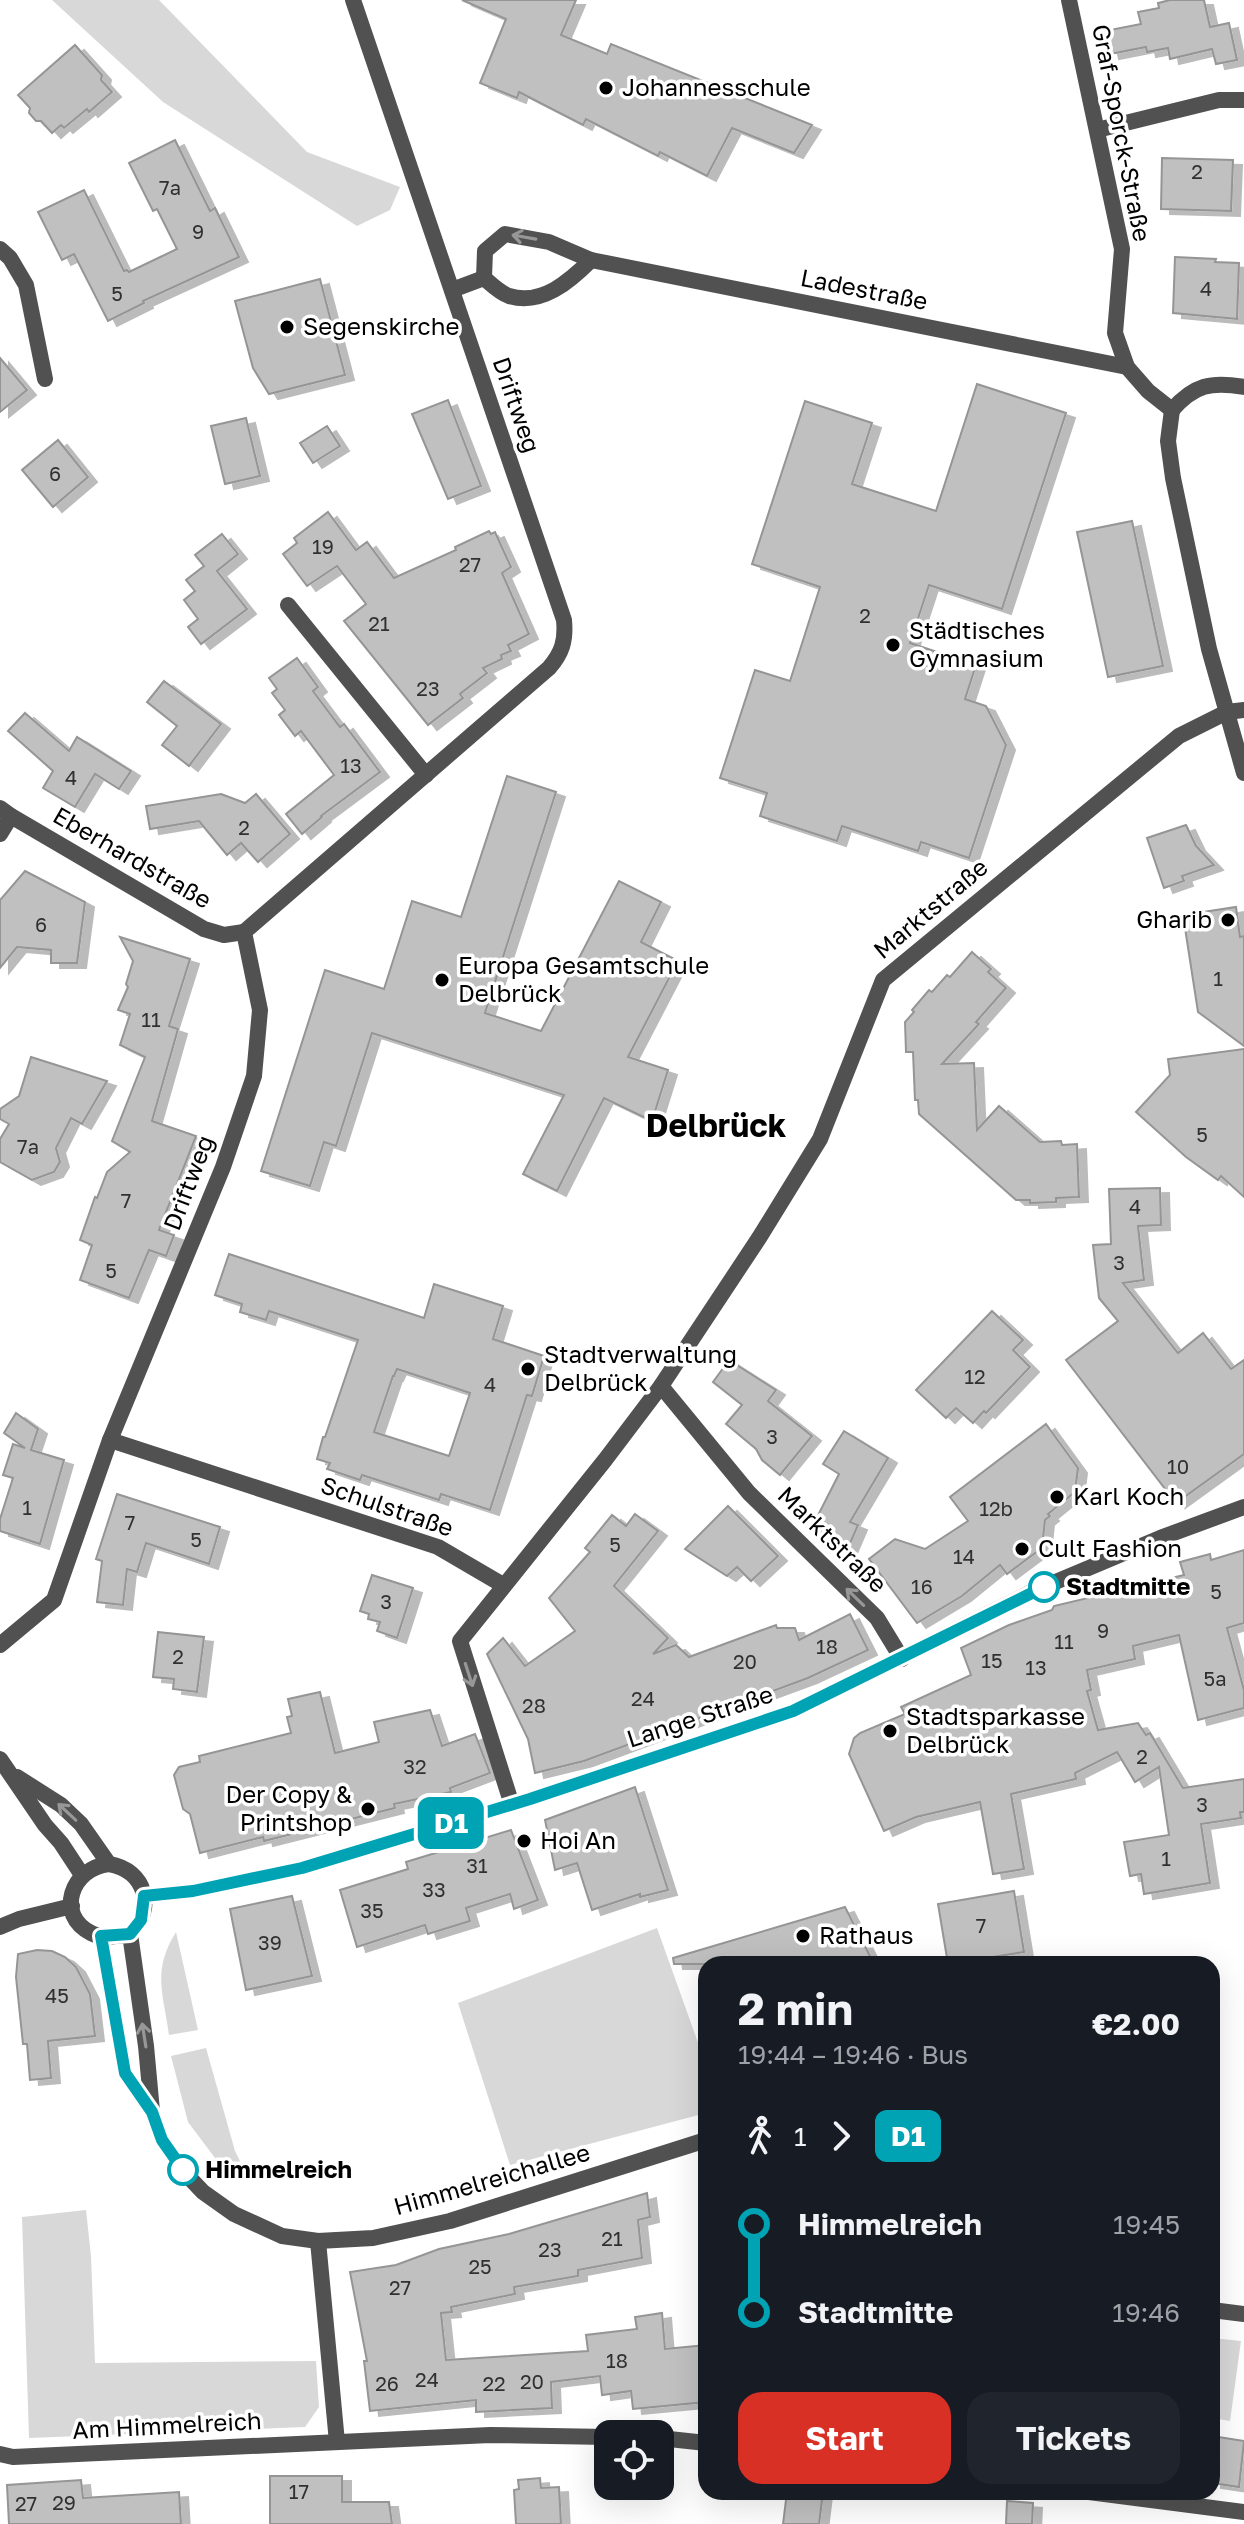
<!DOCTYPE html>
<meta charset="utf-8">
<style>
body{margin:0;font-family:"Golos Text",sans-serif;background:#20242c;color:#f1f3f6;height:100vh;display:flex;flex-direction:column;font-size:30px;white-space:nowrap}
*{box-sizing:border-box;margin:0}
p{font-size:26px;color:#9ea1a6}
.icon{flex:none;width:44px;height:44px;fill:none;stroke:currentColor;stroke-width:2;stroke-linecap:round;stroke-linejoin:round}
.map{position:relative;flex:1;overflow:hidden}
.panel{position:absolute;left:698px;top:1956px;width:522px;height:544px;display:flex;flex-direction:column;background:#171b24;border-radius:24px;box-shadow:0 8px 32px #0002}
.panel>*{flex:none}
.badge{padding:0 16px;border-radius:12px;font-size:28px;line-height:52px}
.buttons{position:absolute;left:594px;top:2420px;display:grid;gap:16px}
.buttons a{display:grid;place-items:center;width:80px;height:80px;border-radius:16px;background:#171b24;box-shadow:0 8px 32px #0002;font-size:40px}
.map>.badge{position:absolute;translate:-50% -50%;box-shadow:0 0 0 4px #fff}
.legs{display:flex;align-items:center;gap:12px;height:88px;padding:0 40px;font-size:26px}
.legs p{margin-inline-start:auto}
.summary{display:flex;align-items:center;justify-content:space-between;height:136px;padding:0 40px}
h1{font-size:44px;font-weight:700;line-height:60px}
.action{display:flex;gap:16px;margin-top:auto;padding:16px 40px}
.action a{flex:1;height:92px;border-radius:24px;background:#d93025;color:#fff;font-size:32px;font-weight:700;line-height:92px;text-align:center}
.action a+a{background:#20242c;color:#f1f3f6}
ul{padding:0 40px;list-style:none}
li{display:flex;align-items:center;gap:28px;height:88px;font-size:30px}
li i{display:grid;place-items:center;width:12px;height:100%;margin:0 10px;background:currentColor}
li i::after{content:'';width:20px;height:20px;margin:-10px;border:6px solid;border-radius:50%;background:#171b24}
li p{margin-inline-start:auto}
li:first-child i{background:linear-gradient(#0000 50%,currentColor 0)}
li:last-child i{background:linear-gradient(currentColor 50%,#0000 0)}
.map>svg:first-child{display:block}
</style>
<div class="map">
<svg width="1244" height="2524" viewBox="0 0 1244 2524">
<defs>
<filter id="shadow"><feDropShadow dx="9" dy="5" stdDeviation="0" flood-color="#0004"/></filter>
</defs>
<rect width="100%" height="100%" fill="#fff"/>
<g fill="#d8d8d8">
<polygon points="52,0 159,0 307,152 400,187 390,210 357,226 163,102"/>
<polygon points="657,1928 706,2065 706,2113 510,2165 458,2003"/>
<path d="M 176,1932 L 198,2030 L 169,2035 C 163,1992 152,1971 176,1932 Z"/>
<polygon points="206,2048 235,2151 249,2179 215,2158 188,2122 171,2056"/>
<polygon points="86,2210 91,2256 95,2363 316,2361 319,2407 305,2427 29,2438 22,2217"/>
<polygon points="1212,2338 1241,2341 1230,2421 1212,2418"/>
</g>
<g fill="#c0c0c0" stroke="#959595" stroke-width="2" fill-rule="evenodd" filter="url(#shadow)">
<polygon points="462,0 576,0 561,35 607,54 611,44 812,125 794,153 732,128 707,176 660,152 658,156 586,119 583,125 519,92 517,98 480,83 506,19"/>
<polygon points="1170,0 1204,0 1210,27 1229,23 1237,60 1216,64 1212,49 1170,59 1168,48 1147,52 1146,47 1110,54 1105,31 1141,24 1138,12 1159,8 1158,3"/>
<polygon points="75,45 102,75 101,80 112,92 89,112 87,109 64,128 61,125 52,133 41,121 36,121 29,113 30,108 18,95"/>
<polygon points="175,140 210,211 215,208 239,257 143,301 144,303 108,321 74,254 62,260 38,212 84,190 124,271 127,270 129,272 177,249 157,209 153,211 129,163"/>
<polygon points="1162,158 1233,160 1231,211 1161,209"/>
<polygon points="1175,257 1216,259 1215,262 1239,263 1237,319 1173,313"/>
<polygon points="320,279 345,375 269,394 253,368 235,301"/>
<polygon points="0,358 27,390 0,412"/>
<polygon points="977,384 1066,413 1002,609 929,585 910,643 976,665 965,699 986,706 1006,745 969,858 921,842 918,851 842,826 837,841 760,816 767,793 720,778 755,670 790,681 820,587 752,564 805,401 872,423 852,484 936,511"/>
<polygon points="448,400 481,486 448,499 412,414"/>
<polygon points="246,418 260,476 225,484 211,426"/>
<polygon points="327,426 340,446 313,463 300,443"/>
<polygon points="58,440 88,477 53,507 22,470"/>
<polygon points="328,512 356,550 367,542 394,578 456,550 455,547 489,531 491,534 495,532 511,567 502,573 529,634 508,645 511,651 501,655 502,659 483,668 487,673 460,694 463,698 428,725 344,621 366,604 337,566 307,586 283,554 297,543 294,538"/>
<polygon points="1132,521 1163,666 1108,677 1077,532"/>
<polygon points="222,534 238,554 217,571 247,609 201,644 188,627 198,619 184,600 195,591 186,580 204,566 195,555"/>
<polygon points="297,658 318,687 313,691 340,727 344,724 380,772 321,816 322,817 302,834 286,814 334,775 301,731 295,736 279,715 285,710 272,693 277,689 269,678"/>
<polygon points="164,681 221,724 189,766 162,745 177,726 147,702"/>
<polygon points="25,713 69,751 77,737 131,771 119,789 95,774 75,807 43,788 53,771 8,731"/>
<polygon points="507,776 556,792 485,1013 541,1031 619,881 661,902 641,942 678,961 628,1057 668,1070 652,1121 604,1098 557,1191 523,1174 564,1095 372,1033 336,1146 324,1142 310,1186 261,1171 325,970 384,989 412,901 461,917"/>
<polygon points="221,794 245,803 256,794 290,834 258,862 241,843 227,855 199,821 150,829 146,806"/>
<polygon points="1186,825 1196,846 1214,865 1182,876 1184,881 1164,888 1147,838"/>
<polygon points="25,871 85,902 77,963 51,963 51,950 17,947 0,968 0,900"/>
<polygon points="1236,907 1240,937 1244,936 1244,1046 1198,1012 1183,915"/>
<polygon points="120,937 190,959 169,1026 178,1029 152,1121 196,1136 159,1230 174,1235 166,1256 149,1250 129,1298 80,1280 92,1245 80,1240 95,1197 97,1198 107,1172 130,1152 112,1141 145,1057 120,1045 130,1014 118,1010 128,987 126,984 133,961"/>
<polygon points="972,952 991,969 988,972 1006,988 976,1022 979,1024 942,1064 974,1063 977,1130 999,1106 1040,1142 1061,1141 1062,1145 1077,1144 1079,1197 1056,1198 1056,1202 1030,1203 1030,1200 1016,1200 919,1114 918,1100 915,1100 913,1052 906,1052 905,1022 914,1012 912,1010 929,990 932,992 947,975 950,977"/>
<polygon points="1244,1049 1244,1197 1221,1176 1218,1180 1186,1157 1136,1112 1170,1075 1168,1059"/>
<polygon points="31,1057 107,1081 82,1124 71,1118 56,1148 60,1162 54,1172 32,1180 0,1162 0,1139 9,1124 0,1119 0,1109 19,1096"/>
<polygon points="1160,1188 1161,1225 1138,1226 1144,1280 1123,1283 1178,1353 1203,1333 1231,1369 1244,1360 1244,1454 1176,1503 1066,1360 1118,1321 1099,1298 1093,1245 1111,1244 1109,1189"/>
<path d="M 229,1254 L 424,1318 L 434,1284 L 503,1306 L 493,1339 L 544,1356 L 532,1396 L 527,1395 L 490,1510 L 441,1494 L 439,1500 L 362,1475 L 360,1480 L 327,1469 L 330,1463 L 317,1459 L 323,1437 L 325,1437 L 358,1340 L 269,1311 L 266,1320 L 240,1312 L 242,1304 L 215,1295 ZM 397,1369 L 470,1393 L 449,1456 L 374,1432 L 393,1376 L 394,1376 Z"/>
<polygon points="992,1311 1023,1340 1013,1350 1030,1367 986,1413 984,1411 973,1423 956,1408 946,1418 916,1390"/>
<polygon points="729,1360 776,1390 768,1401 812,1436 780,1475 762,1460 756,1449 726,1424 742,1405 713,1382"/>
<polygon points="16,1413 38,1429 31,1450 64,1460 40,1544 0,1531 0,1519 13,1478 3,1475 13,1444 25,1448 4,1433"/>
<polygon points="1046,1424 1078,1468 1075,1492 1048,1514 1050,1516 1045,1520 1042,1548 1007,1574 1000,1565 962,1596 917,1623 869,1559 895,1539 925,1549 968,1521 950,1497"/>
<polygon points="844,1431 888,1458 850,1522 858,1525 846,1553 824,1542 811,1529 839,1474 823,1464"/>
<polygon points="117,1494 220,1527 209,1564 146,1543 137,1572 127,1569 123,1605 97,1602 102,1561 96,1559"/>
<polygon points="728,1506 778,1556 751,1581 737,1567 727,1576 685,1549"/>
<polygon points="635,1514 658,1531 614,1586 668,1638 653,1654 676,1645 689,1657 776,1625 777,1628 795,1628 799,1640 850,1614 868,1650 808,1678 584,1761 535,1773 528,1739 487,1654 503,1638 525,1666 575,1631 549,1598 590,1552 585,1548 612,1515 626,1526"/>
<polygon points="1244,1550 1244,1623 1227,1628 1244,1690 1244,1708 1198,1720 1179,1635 1133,1646 1135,1659 1087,1670 1091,1690 1087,1691 1098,1730 1138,1723 1146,1735 1150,1733 1183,1788 1244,1779 1244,1812 1240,1812 1241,1818 1201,1824 1210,1883 1144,1894 1141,1874 1130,1876 1124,1842 1169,1835 1159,1767 1135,1782 1117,1752 1075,1773 1076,1779 1011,1794 1024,1869 993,1874 980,1802 916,1817 884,1831 849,1754 854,1738 860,1733 905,1714 901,1707 971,1675 961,1648 1009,1625 1052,1610 1054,1606 1184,1575 1180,1562 1210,1554 1211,1560"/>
<polygon points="372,1575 413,1588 397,1638 377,1631 380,1622 368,1619 369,1614 360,1611"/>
<polygon points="158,1632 204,1637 197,1692 173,1689 174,1679 153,1677"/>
<polygon points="320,1692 335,1753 379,1742 374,1722 430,1710 442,1746 475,1734 490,1773 450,1788 451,1792 394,1804 395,1808 264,1841 263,1837 200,1853 190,1814 183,1809 174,1775 179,1767 200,1762 199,1756 291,1733 287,1717 292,1716 288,1699"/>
<polygon points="635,1787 668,1890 640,1897 640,1894 592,1910 577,1863 555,1870 545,1820"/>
<polygon points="511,1830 538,1900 514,1909 510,1894 466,1908 470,1921 428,1934 425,1925 357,1947 340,1890 408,1869 406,1862"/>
<polygon points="1014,1891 1024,1952 948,1964 938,1904"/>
<polygon points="292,1896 312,1976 246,1990 230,1909"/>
<polygon points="845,1907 874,1964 674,1964 673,1958"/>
<polygon points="37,1950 52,1951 65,1957 76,1967 90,1994 95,2036 48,2041 51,2078 30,2080 27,2044 23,2044 16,1977 18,1954"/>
<polygon points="647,2193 650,2217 638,2220 642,2258 578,2270 578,2276 514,2287 515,2294 451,2307 452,2312 441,2313 446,2360 588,2351 586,2335 637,2329 635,2317 662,2313 665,2349 706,2345 706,2402 633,2409 631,2391 602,2395 600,2376 551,2382 552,2408 476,2412 476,2400 370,2411 364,2361 367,2361 350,2272 396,2265 439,2249 509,2234"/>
<polygon points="1212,2436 1244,2441 1239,2487 1212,2483"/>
<polygon points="270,2476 342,2476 342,2502 389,2502 392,2524 270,2524"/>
<polygon points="540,2478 541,2488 559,2487 561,2524 516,2524 514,2490 519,2489 518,2480"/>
<polygon points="81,2480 83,2498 179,2492 181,2524 9,2524 7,2485"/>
<polygon points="787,2492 823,2492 819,2524 783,2524"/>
<polygon points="1007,2501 1033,2503 1032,2524 1006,2524"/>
</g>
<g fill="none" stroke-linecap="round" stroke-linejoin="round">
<g stroke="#515151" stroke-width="16">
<polyline points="1069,0 1122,249 1115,333 1127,367 1148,391 1172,410"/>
<polyline points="1097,130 1219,100 1244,100"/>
<polyline points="0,249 10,258 26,285 45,379"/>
<polyline points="484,278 485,251 505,234 549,242 591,260 1127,367"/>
<path d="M 484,278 C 491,284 500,293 509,296 C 542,306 570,281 591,260"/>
<polyline points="452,290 484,278"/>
<polyline points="1172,410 1168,441 1173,478 1209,649 1244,773"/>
<path d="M 1172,410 C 1194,385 1211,381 1244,387"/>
<polyline points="288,605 426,775"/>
<polyline points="0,808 11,816 204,929 224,935 244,932"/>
<polyline points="0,834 11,816"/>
<polyline points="661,1386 749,1493 877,1618 902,1659"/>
<polyline points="110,1440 438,1547 503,1585"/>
<path d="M 0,1645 L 54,1600 L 110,1440 L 223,1167 L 254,1076 L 260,1010 L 244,932 L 549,668 C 562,653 566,641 564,620 L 353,0"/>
<polyline points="0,1759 45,1825 61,1843 82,1875"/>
<polyline points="17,1777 61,1805 81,1824 109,1864"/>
<polyline points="512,1805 460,1641 605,1460 661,1386 759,1238 820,1139 883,980 1179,736 1227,712 1244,710"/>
<path d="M 109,1864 C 146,1870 156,1909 130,1934 C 117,1936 103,1939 91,1933 C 55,1915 71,1868 109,1864 Z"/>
<polyline points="144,1896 193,1891 302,1868 530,1799 793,1711 1034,1591 1160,1538 1244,1507"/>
<polyline points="0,1927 19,1919 72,1906"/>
<polyline points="130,1934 146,2046 152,2111"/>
<polyline points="101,1936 125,2073 152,2112 162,2140 184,2172 203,2192 234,2214 282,2236 318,2241 373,2238 450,2221 706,2140"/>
<polyline points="318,2241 337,2442"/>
<polyline points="1212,2310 1244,2314"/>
<polyline points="660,2438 706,2443"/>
<polyline points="0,2454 13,2457 490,2435 608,2437"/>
<polyline points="1089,2492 1244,2512"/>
</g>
</g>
<defs><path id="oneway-shaft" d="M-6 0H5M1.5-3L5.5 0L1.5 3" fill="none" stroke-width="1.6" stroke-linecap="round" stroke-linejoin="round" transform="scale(2)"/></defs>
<g stroke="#979797">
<use href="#oneway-shaft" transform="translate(524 237) rotate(-170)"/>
<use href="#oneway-shaft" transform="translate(855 1597) rotate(-136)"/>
<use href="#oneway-shaft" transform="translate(469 1675) rotate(72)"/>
<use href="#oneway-shaft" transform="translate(67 1812) rotate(-137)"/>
<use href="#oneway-shaft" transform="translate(144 2035) rotate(-99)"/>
</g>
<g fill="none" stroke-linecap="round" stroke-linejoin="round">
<defs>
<polyline id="line-1" points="183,2170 162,2140 152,2112 125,2073 101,1936 130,1934 141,1920 144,1896 193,1891 302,1868 530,1799 793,1711 1044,1587"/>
</defs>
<use href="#line-1" stroke="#fff" stroke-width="18"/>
<use href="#line-1" stroke="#00a3b4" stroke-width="12"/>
</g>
<g fill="#000" stroke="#fff" stroke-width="3">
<circle cx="606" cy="88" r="8"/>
<circle cx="287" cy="327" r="8"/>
<circle cx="893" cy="645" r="8"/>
<circle cx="1228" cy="920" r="8"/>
<circle cx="442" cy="980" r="8"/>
<circle cx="528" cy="1369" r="8"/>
<circle cx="1057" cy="1497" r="8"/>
<circle cx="1022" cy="1549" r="8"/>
<circle cx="890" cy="1731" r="8"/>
<circle cx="368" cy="1809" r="8"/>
<circle cx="524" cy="1841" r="8"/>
<circle cx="803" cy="1936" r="8"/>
</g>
<g fill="#fff" stroke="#00a3b4" stroke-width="4">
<circle cx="1044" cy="1587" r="14"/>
<circle cx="183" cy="2170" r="14"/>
</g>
<g text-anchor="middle" stroke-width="7" stroke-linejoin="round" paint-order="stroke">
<g font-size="20" fill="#303030">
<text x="1197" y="179">2</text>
<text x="170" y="195">7a</text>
<text x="198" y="239">9</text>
<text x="1206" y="296">4</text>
<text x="117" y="301">5</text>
<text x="55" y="481">6</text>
<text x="323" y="554">19</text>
<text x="470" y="572">27</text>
<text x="865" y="623">2</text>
<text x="379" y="631">21</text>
<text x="428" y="696">23</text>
<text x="351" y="773">13</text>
<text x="71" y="785">4</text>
<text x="244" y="835">2</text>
<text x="41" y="932">6</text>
<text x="1218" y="986">1</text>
<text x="151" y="1027">11</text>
<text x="1202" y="1142">5</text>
<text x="28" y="1154">7a</text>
<text x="126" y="1208">7</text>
<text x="1135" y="1214">4</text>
<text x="1119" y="1270">3</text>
<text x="111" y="1278">5</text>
<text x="975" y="1384">12</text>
<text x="490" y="1392">4</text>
<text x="772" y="1444">3</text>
<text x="1178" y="1474">10</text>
<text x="27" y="1515">1</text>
<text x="996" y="1516">12b</text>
<text x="130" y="1530">7</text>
<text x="196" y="1547">5</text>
<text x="615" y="1552">5</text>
<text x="964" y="1564">14</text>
<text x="922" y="1594">16</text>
<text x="1216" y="1599">5</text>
<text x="386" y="1609">3</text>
<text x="1103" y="1638">9</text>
<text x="1064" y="1649">11</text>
<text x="827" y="1654">18</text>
<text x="178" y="1664">2</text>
<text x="992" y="1668">15</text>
<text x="745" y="1669">20</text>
<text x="1036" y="1675">13</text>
<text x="1215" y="1686">5a</text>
<text x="643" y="1706">24</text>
<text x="534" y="1713">28</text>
<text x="1142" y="1764">2</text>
<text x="415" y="1774">32</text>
<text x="1202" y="1812">3</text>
<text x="1166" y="1866">1</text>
<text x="477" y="1873">31</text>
<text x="434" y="1897">33</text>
<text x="372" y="1918">35</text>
<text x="981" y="1933">7</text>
<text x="270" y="1950">39</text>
<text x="57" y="2003">45</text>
<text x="612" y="2246">21</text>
<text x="550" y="2257">23</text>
<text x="480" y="2274">25</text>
<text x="400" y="2295">27</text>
<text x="617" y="2368">18</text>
<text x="427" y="2387">24</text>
<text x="532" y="2389">20</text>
<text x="387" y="2391">26</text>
<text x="494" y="2391">22</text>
<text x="299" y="2499">17</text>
<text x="64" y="2510">29</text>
<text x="26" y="2511">27</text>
</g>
<g font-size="24" fill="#000" stroke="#fff" text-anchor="start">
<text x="622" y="96">Johannesschule</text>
<text x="303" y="335">Segenskirche</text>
<text x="909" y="639">Städtisches<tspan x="909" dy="28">Gymnasium</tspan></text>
<text x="1212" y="928" text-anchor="end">Gharib</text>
<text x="458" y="974">Europa Gesamtschule<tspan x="458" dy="28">Delbrück</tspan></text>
<text x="544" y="1363">Stadtverwaltung<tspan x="544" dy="28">Delbrück</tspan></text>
<text x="1073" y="1505">Karl Koch</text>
<text x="1038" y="1557">Cult Fashion</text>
<text x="906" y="1725">Stadtsparkasse<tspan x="906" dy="28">Delbrück</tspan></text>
<text x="352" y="1803" text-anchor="end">Der Copy &amp;<tspan x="352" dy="28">Printshop</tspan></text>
<text x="540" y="1849">Hoi An</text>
<text x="819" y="1944">Rathaus</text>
</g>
<g font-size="24" fill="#000" stroke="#fff">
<text transform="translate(1121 133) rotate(79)" y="8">Graf-Sporck-Straße</text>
<text transform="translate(864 290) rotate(11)" y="8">Ladestraße</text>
<text transform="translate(516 405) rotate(71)" y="8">Driftweg</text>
<text transform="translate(132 858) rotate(30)" y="8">Eberhardstraße</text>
<text transform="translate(931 909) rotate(-40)" y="8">Marktstraße</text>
<text transform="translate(189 1183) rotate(-69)" y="8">Driftweg</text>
<text transform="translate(387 1507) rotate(19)" y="8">Schulstraße</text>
<text transform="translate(832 1540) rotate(44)" y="8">Marktstraße</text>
<text transform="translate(700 1717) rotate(-18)" y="8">Lange Straße</text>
<text transform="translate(492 2180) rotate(-16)" y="8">Himmelreichallee</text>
<text transform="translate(167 2426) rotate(-3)" y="8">Am Himmelreich</text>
</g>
<g font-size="24" font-weight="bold" fill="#000" stroke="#fff" text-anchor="start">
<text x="1066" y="1595">Stadtmitte</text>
<text x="205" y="2178">Himmelreich</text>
</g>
<g font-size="32" font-weight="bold" fill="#000" stroke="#fff">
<text x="716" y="1137">Delbrück</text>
</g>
</g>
</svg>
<div class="buttons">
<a><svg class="icon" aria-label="locate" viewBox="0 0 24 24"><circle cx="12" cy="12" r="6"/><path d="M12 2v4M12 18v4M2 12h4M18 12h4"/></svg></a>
</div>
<b class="badge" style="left:451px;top:1823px;background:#00a3b4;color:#fff">D1</b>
<section class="panel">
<div class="summary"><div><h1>2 min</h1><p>19:44 – 19:46 · Bus</p></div><b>€2.00</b></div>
<div class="legs"><svg class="icon" aria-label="walk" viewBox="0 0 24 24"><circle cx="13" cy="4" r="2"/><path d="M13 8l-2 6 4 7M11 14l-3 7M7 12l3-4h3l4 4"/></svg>1<svg class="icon" aria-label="forward" viewBox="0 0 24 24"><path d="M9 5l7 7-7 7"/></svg><b class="badge" style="background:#00a3b4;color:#fff">D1</b></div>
<ul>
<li><i style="color:#00a3b4"></i><b>Himmelreich</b><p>19:45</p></li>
<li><i style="color:#00a3b4"></i><b>Stadtmitte</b><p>19:46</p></li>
</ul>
<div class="action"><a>Start</a><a>Tickets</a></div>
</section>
</div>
